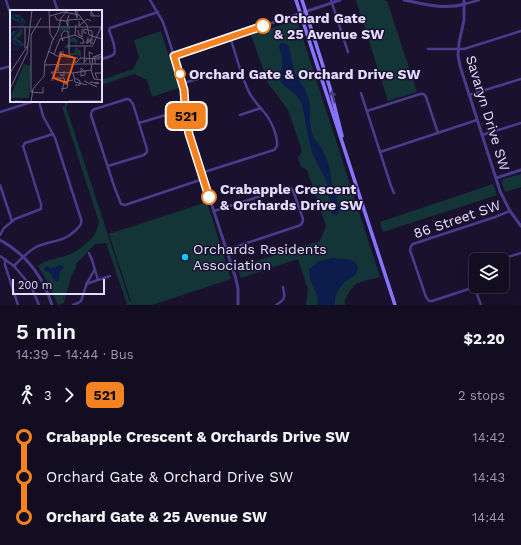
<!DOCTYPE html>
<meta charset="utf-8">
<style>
body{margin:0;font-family:"Work Sans",sans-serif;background:#201b2f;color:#f1f3f6;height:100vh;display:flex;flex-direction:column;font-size:15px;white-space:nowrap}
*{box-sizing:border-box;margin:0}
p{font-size:13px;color:#9d9ca5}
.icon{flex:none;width:22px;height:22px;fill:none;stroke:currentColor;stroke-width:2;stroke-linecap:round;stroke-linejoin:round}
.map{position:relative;height:305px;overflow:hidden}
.side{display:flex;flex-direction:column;background:#130d22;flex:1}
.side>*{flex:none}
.badge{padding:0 8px;border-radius:6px;font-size:14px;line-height:26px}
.tools{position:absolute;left:469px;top:253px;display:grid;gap:8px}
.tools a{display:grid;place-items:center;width:40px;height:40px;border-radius:6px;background:#130d22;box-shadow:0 4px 16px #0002,0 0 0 1px #322d40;font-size:20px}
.scale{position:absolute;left:12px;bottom:10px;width:93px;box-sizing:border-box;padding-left:4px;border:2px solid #e5ddff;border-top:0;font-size:11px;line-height:14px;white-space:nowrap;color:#e5ddff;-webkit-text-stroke:3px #19112d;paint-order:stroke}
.map>.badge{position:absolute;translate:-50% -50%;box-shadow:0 0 0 2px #fff}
.legs{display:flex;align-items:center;gap:6px;height:44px;padding:0 16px;font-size:13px}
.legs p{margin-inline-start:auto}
.summary{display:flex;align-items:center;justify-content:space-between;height:68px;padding:0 16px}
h1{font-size:22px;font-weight:600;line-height:30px}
ul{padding:0 16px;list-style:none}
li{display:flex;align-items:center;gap:14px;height:40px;font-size:15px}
li i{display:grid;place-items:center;width:6px;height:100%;margin:0 5px;background:currentColor}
li i::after{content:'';width:10px;height:10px;margin:-5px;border:3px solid;border-radius:50%;background:#130d22}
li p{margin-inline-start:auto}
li:first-child i{background:linear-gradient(#0000 50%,currentColor 0)}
li:last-child i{background:linear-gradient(currentColor 50%,#0000 0)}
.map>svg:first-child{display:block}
</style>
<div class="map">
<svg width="521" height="305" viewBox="0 0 521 305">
<rect width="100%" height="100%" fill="#19112d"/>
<g fill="#143537">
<polygon points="356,0 383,0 387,1 417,92 388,101"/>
<path d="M 296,20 L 297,20 L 380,277 C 374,279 360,281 355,285 C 350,290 344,298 345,305 L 306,305 L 308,290 L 298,259 L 241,278 L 237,267 L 320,241 L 326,226 L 307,170 L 301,167 L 298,158 L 302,151 L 288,110 L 268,83 L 251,35 Z"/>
<polygon points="161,31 179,88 152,97 147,80 134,74 101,85 101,80 133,69 139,57 134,40"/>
<path d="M 64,101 L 70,101 L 66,107 L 130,302 L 131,301 L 109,234 L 207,202 L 231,279 L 152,305 L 126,305 L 127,304 L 106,243 L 95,244 L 76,264 L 76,268 L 71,277 L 64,303 L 58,305 L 47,281 L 38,266 C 46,259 57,259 68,255 C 75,253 91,241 95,234 C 97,231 98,225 99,222 L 62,107 L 65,106 Z"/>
<polygon points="521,174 521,187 505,192 502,184 503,179"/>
<polygon points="493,184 497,195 383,232 380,222"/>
</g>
<g fill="#0b1c4d">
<path d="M 281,43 C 285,43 287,43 289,47 L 294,72 L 306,91 L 310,105 L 310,123 L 312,133 L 314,138 L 321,147 L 329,165 L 332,183 L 336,195 L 339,206 L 339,212 L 337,215 L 334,215 L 331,211 L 327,182 L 313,155 L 309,141 L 302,104 L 296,95 L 281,83 L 280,78 L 280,72 L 282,67 L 282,56 L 279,47 Z"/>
<path d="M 333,258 C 341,259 352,257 357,265 C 358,267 358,269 357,272 C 355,277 349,278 345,282 C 341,285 336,293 335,299 C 335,299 335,304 335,305 L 317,305 C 320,295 313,288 310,279 C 309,276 310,272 309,269 L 319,261 Z"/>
<polygon points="60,265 62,265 64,267 60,272 59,281 54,281 50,273 44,270 45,267 48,266 50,269"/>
</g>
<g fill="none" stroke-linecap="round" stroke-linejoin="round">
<g stroke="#483c8c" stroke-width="2.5">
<polyline points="6,0 11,16"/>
<polyline points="54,0 58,11"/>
<polyline points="150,0 163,22 174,56"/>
<polyline points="331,0 348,52"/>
<polyline points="465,4 479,0"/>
<polyline points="428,49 464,49 521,31"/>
<path d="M 101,59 C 105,58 111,57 114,54 C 117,49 111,36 109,30 L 110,28 L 158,12"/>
<polyline points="0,69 11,66"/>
<polyline points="183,83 198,79"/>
<polyline points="361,93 391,186 394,193"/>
<polyline points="469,95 521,79"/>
<polyline points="367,111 420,94 424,94 426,97 438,133"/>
<polyline points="0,112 35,101"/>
<polyline points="240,115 261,108"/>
<polyline points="139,123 186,109"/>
<polyline points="188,131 198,129"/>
<polyline points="482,135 521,123"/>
<polyline points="380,152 477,120"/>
<path d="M 108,166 L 144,155 L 147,152 L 147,149 L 133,104 L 130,100 L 127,99 L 95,109 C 92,110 91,112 91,115 L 114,186 L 121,204 L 125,205 L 203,179"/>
<path d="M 201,173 L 274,150 L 277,146 C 278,136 271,120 264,112 C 258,105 252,99 248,90 C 240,73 236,54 230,37"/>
<polyline points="0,185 12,221"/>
<path d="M 214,211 L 286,188 L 291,188 L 294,193 L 303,219 C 303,223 302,225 298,226 L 226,250"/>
<polyline points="0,235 4,228 15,219 41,209 41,204 23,146 25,143 53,134"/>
<polyline points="89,253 92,260 98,280"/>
<path d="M 0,256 L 14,266 C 21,259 27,252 36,247 C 51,240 63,243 76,230 C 80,226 82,224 81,219 L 55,138 L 43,116 L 39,101"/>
<polyline points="5,259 5,265 18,305"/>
<polyline points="498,260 521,253"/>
<polyline points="14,266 31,286 39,305"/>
<polyline points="476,267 470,269 469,273 481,305"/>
<polyline points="86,284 110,276"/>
<polyline points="475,287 432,301 429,301 426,297 410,250 411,246 413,244 495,217 510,211"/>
<polyline points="73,305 78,303 81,301 87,283 95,269"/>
<path d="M 276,305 C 286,299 285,297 283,287"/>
</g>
<g stroke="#483c8c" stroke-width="3">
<path d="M 404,0 C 424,4 444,10 465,4"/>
<polyline points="464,0 464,20 459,43 458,55 460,66 500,191 510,211 521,226"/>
<polyline points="496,178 521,170"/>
<path d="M 0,240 C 26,254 43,277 52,305"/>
<polyline points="238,305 238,289 236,279 189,135 186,120 184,90 174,56 340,0"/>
</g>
<g stroke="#8774ff" stroke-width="3.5">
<polyline points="296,0 395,305"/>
<polyline points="302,0 330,88 342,136"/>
</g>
</g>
<defs><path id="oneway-shaft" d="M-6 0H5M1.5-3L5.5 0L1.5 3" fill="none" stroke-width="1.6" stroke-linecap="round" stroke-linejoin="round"/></defs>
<use stroke="#453981" href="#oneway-shaft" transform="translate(333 97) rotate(-104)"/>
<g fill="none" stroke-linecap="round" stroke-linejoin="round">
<defs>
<polyline id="line-1" points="209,197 189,134 186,120 184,90 174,56 263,26"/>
</defs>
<use href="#line-1" stroke="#fff" stroke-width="9"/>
<use href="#line-1" stroke="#f58220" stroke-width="6"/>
</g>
<g fill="#fff" stroke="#f58220" stroke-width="2">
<circle cx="263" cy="26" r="7"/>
<circle cx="180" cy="74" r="5"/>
<circle cx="209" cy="197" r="7"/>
</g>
<circle fill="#09ccff" stroke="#19112d" stroke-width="1.5" cx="185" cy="257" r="4"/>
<g text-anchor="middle" stroke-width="3" stroke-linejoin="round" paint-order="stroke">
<g font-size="14" font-weight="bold" fill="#e5ddff" stroke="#19112d" text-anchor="start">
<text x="274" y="23">Orchard Gate<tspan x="274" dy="16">&amp; 25 Avenue SW</tspan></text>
<text x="189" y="79">Orchard Gate &amp; Orchard Drive SW</text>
<text x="220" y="194">Crabapple Crescent<tspan x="220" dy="16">&amp; Orchards Drive SW</tspan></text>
</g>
<g font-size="14" fill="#e5ddff" stroke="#19112d">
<text transform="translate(488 113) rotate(73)" y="5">Savaryn Drive SW</text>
<text transform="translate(457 219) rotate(-19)" y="5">86 Street SW</text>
</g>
<g font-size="14" fill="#e5ddff" stroke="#19112d" text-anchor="start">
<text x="193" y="254">Orchards Residents<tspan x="193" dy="16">Association</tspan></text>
</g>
</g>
<g transform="translate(10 10)">
<rect width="92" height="92" fill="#19112d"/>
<path d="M 0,2 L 1,4 L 10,5 L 15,11 L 14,17 L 9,16 L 12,14 L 0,8 ZM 60,17 L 60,29 L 63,27 L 68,30 L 66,35 L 65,32 L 60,32 L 60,43 L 64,43 L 66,36 L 71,42 L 71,48 L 68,45 L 60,46 L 60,54 L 59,40 L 54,37 L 59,33 L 59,20 L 52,20 L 47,32 L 46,31 L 50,23 L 50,18 ZM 9,18 L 13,20 L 11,26 L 6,28 L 15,35 L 8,37 L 0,30 L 0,26 L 3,21 L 8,21 ZM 14,54 L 21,56 L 19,88 L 0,88 Z" fill="#143537"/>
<path fill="none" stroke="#0b1c4d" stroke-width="2" d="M 0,7 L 3,4 L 5,8 L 11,8 L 9,11 L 13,12 L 13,16M 0,40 L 7,39 L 8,34 L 10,35 L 1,29 L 11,18"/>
<path fill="none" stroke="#6b6381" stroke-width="1" d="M 39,0 L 40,24 L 44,30M 65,0 L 67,8 L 67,0M 54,2 L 69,5 L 77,15 L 79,25 L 92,29M 40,6 L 54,2M 45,6 L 47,10 L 57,11 L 59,5M 84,6 L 81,1 L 81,6 L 90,6M 31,8 L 21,25 L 21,82 L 33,83 L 33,77M 56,11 L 58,16 L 58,10 L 72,9M 69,11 L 69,16 L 77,9 L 81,11M 0,17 L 92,17M 68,20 L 69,25 L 72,27 L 72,19M 77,23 L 74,23 L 74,19 L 82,21 L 82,29M 65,25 L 73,29 L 74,33 L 70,33M 78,27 L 78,33 L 76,33 L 78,29M 51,28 L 53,31 L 51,25 L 54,21 L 58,21 L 58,26M 78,31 L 82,31 L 82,29 L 80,29 L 80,33 L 83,33M 41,33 L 48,21 L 51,8 L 58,0M 83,35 L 91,17M 57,36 L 83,36M 75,36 L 74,53 L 77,49M 15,38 L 15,17M 38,41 L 47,46 L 68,48M 44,44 L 50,29 L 65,25 L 66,15M 59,47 L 59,26M 63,47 L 66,53 L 70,48 L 90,49M 35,52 L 42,32M 80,53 L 79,42 L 83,44M 70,54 L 92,54M 85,54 L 85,47 L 92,47M 34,55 L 70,54M 81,60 L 83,47 L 92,44M 81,60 L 84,69 L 92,70M 48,61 L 50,42 L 54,42M 74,61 L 71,58 L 71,66 L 75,65 L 75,60M 0,63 L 18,35M 63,63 L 65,72 L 77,75M 63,63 L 81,60M 44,66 L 41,62 L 63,63M 52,66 L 50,64 L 54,66 L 54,61M 87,68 L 85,63 L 92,63M 42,71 L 42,68 L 54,68 L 55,72M 74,71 L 87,77M 80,72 L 89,73 L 85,74M 65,75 L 70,75 L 70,71 L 65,68M 0,79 L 17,43 L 22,0M 51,79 L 57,78 L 58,74 L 54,74M 52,82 L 54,72 L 63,70M 5,91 L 22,92M 59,91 L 92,91M 21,92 L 23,79 L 34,66 L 35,51"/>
<path fill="#e8590c" fill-opacity="0.15" stroke="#e8590c" stroke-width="2" d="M 51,44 L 65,48 L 57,73 L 43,68 Z"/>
<rect width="92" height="92" fill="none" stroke="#e5ddff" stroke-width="2"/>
</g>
</svg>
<div class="tools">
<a><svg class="icon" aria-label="layers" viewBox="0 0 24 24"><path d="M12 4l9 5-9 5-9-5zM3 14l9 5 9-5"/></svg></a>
</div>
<div class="scale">200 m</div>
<b class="badge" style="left:186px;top:116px;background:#f58220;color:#111">521</b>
</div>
<section class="side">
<div class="summary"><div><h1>5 min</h1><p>14:39 – 14:44 · Bus</p></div><b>$2.20</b></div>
<div class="legs"><svg class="icon" aria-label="walk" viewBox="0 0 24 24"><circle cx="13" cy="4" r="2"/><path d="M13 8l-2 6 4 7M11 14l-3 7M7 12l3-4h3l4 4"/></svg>3<svg class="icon" aria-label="forward" viewBox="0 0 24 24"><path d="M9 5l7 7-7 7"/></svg><b class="badge" style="background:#f58220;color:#111">521</b><p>2 stops</p></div>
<ul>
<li><i style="color:#f58220"></i><b>Crabapple Crescent &amp; Orchards Drive SW</b><p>14:42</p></li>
<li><i style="color:#f58220"></i><span>Orchard Gate &amp; Orchard Drive SW</span><p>14:43</p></li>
<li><i style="color:#f58220"></i><b>Orchard Gate &amp; 25 Avenue SW</b><p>14:44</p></li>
</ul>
</section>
